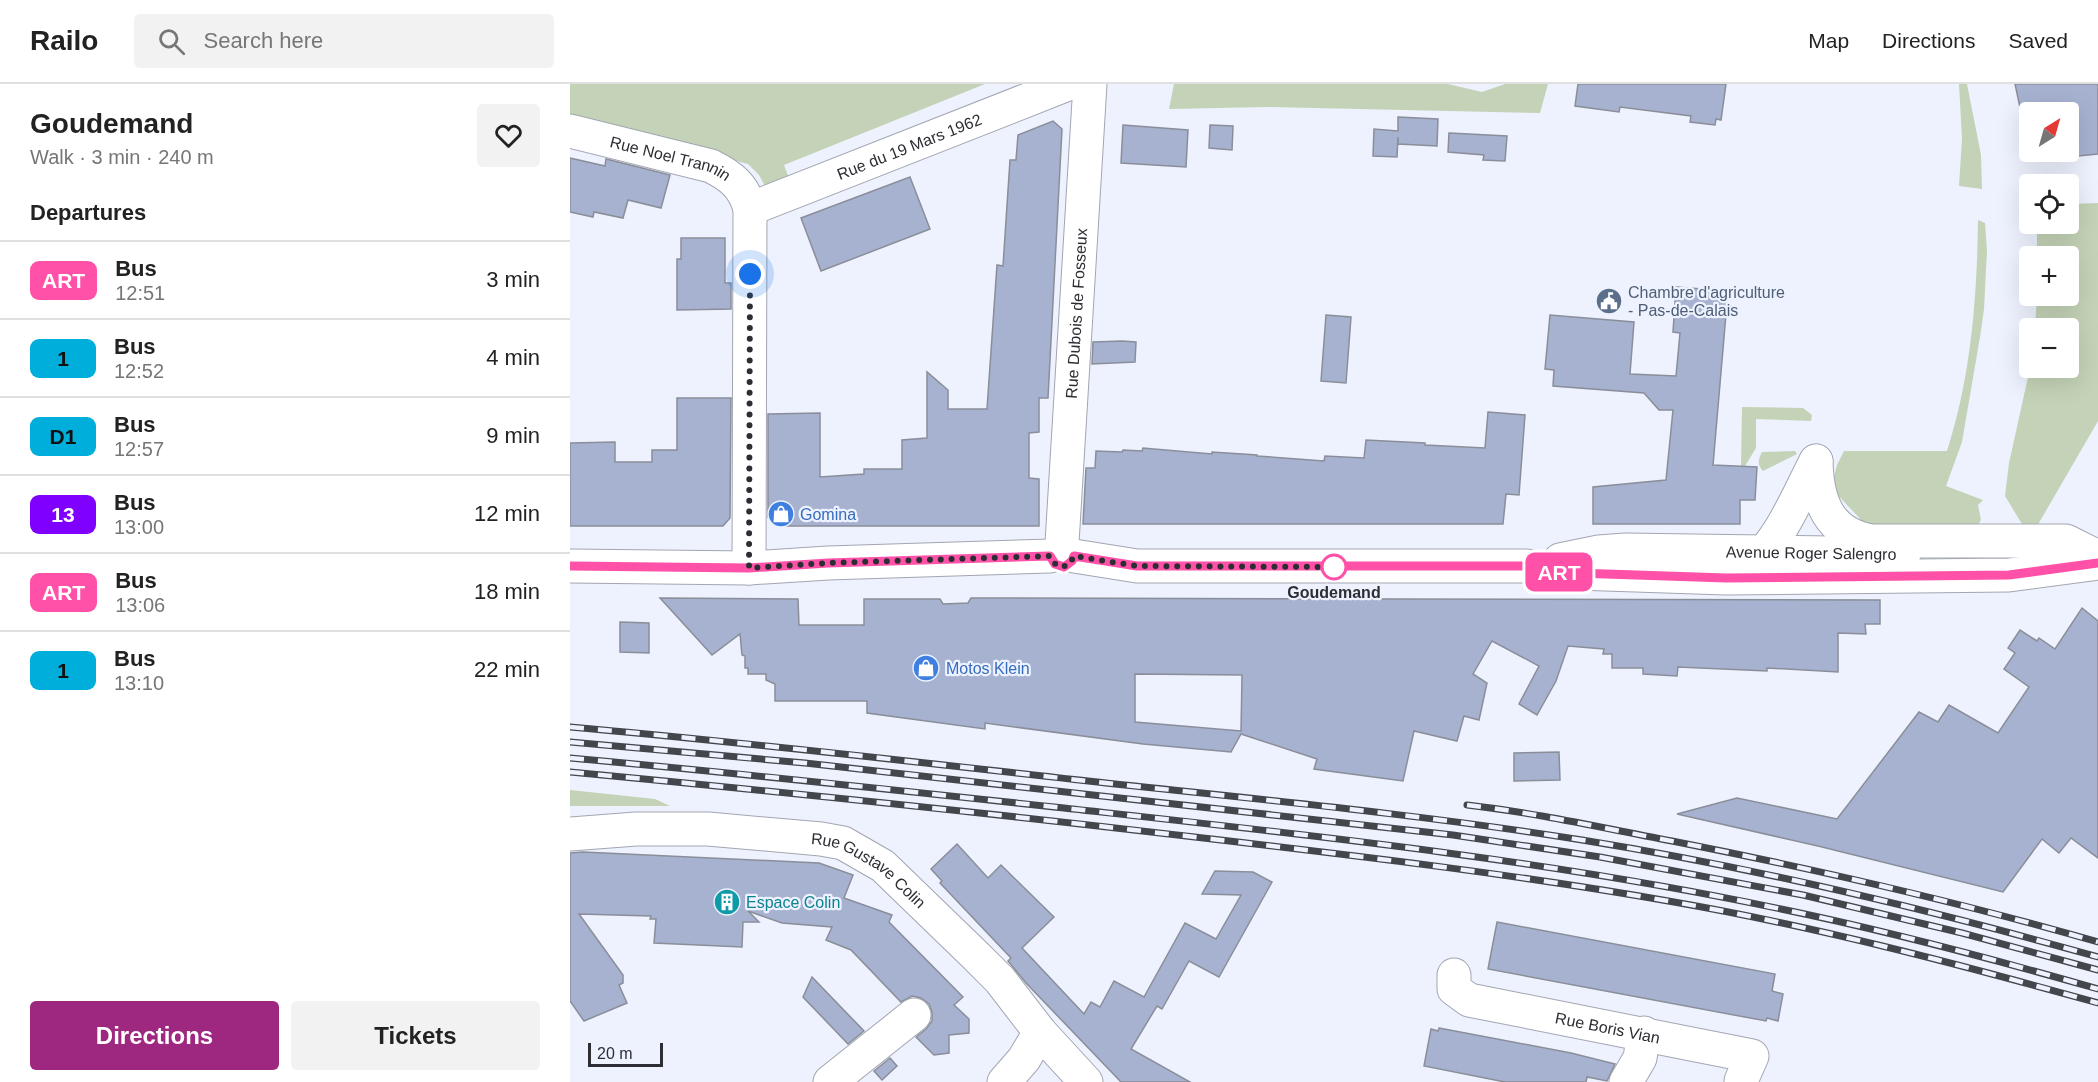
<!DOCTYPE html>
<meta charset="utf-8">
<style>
body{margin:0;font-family:Arial,sans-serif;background:#f2f2f2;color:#222;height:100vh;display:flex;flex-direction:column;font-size:22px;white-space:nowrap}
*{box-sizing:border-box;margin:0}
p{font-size:20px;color:#767676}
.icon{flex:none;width:33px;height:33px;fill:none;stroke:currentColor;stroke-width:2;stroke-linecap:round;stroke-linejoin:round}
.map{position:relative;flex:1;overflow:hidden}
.panel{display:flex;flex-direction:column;background:#fff;width:570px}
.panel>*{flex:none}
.badge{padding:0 12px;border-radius:9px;font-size:21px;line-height:39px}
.needle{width:39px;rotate:37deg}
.buttons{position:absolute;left:1449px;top:18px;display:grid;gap:12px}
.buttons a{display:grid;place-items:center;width:60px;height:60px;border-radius:6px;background:#fff;box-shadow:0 6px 24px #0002;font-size:30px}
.scale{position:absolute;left:18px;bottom:15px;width:75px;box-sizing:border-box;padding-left:6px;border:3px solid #2c2e33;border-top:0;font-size:16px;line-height:21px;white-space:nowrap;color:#2c2e33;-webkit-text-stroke:4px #edf2fe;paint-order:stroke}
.you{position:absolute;width:30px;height:30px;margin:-15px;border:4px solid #fff;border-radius:50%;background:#1a73e8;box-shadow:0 0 0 9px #1a73e833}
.map>.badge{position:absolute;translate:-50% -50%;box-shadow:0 0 0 3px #fff}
h2{padding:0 30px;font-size:22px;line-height:54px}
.round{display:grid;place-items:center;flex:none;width:63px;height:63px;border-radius:6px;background:#f2f2f2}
.overview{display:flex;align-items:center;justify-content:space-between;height:102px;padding:0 30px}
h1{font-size:28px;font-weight:800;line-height:45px}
.cta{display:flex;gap:12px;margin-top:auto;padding:12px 30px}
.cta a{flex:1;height:69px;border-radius:6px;background:#9e2780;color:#fff;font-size:24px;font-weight:800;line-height:69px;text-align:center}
.cta a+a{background:#f2f2f2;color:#222}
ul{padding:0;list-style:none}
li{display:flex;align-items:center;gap:18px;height:78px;padding:0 30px;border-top:2px solid #e0e0e0}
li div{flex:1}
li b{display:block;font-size:22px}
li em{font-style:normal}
li .badge{min-width:66px;font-weight:700;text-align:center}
header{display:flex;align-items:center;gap:36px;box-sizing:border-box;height:84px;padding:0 30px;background:#fff;border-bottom:2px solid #e0e0e0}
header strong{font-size:28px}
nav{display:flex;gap:33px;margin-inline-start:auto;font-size:21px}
.search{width:420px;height:54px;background:#f2f2f2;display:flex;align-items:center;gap:15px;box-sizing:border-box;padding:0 21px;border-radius:6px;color:#767676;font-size:22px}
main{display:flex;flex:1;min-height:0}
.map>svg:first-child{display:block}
</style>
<header>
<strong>Railo</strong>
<div class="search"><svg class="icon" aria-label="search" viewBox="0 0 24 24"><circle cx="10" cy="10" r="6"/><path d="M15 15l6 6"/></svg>Search here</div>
<nav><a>Map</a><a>Directions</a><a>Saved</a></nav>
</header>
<main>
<section class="panel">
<div class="overview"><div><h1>Goudemand</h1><p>Walk · 3 min · 240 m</p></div><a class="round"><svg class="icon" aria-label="heart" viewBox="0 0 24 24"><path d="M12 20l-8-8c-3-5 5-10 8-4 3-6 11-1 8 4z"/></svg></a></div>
<h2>Departures</h2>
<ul>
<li><span class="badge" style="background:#ff51a8;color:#fff">ART</span><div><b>Bus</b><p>12:51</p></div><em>3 min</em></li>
<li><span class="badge" style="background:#00aedc;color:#111">1</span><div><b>Bus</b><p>12:52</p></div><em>4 min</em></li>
<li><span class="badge" style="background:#00aedc;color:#111">D1</span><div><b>Bus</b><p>12:57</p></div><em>9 min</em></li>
<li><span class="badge" style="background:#8000ff;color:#fff">13</span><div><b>Bus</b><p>13:00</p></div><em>12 min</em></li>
<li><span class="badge" style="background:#ff51a8;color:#fff">ART</span><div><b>Bus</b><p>13:06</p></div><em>18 min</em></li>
<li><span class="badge" style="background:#00aedc;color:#111">1</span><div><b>Bus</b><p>13:10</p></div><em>22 min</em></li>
</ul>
<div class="cta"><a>Directions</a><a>Tickets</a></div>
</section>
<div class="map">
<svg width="1528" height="998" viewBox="0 0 1528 998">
<rect width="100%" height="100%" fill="#edf2fe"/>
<g fill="#c4d3b7">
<polygon points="0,0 415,0 214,81 220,97 196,104 189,91 178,80 0,34"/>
<polygon points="604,0 878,0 912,8 935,0 978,0 970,29 697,23 599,25"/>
<polygon points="1389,0 1397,0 1411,71 1412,105 1389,102 1392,55"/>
<polygon points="1528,119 1528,337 1466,444 1452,440 1435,412 1439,379 1460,284 1498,284 1498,244 1465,244 1467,212 1498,212 1498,172 1467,172 1467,140 1498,140 1499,120"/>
<path d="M 1408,136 L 1415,139 L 1417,167 L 1414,225 L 1410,253 L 1392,358 L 1376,402 L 1413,416 L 1408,421 L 1411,436 L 1408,441 L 1295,440 L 1264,407 L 1262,400 L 1267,381 L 1274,367 L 1377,367 C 1401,293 1407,214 1408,136 Z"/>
<polygon points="1172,323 1233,324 1242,331 1241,337 1186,335 1186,364 1175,382 1171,382"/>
<path d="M 1225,367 L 1227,370 L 1193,387 C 1187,380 1188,376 1192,368 Z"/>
<polygon points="0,706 85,715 100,722 0,722"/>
</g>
<g fill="#a7b2d1" stroke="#8a8e99" stroke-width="1.5" fill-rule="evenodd">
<polygon points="1008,0 1156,0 1151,36 1146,35 1145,41 1120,38 1121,32 1050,23 1049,28 1005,22"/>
<polygon points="1445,0 1528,0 1528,70 1498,73 1498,28 1451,28"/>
<polygon points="828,33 868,35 867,62 828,60 828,53 827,73 803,72 804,45 828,47"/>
<polygon points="483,37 492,45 478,314 469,314 469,348 459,349 459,394 469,395 469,442 207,442 198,433 198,330 250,329 250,393 294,390 294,385 332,385 332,356 357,354 357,288 378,306 378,325 417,325 427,181 433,182 440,76 446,76 448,51"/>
<polygon points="553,41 618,46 616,83 551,79"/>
<polygon points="640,41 663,42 662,66 639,64"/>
<polygon points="879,49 937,52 935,77 913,76 914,71 878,68"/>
<polygon points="0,74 35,82 36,75 100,91 91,124 58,116 53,134 24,128 23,133 0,128"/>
<polygon points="340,93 360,145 251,187 231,134"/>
<polygon points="111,154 155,154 155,199 161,199 161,225 107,226 107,175 111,175"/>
<polygon points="1106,203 1158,207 1143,381 1187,383 1185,416 1170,416 1170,440 1023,440 1023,403 1096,396 1103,326 1089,326 1074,309 983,302 984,286 975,285 980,231 1064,238 1060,290 1106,292 1110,249 1103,248"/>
<polygon points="756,231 781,233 776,299 751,297"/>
<polygon points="552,257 566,258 565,278 522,280 523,258"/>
<polygon points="107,314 161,314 160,434 153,442 0,442 0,359 45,358 45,378 82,378 82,366 107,366"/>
<polygon points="918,328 955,331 949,411 936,410 933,440 513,440 516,384 525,384 526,367 552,368 553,366 572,367 573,364 642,370 642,368 687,371 687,372 754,377 755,372 794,374 796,356 855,359 855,361 915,364"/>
<path d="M 90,514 L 228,515 L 229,541 L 294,541 L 294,515 L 370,515 L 373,520 L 398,519 L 401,514 L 1310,516 L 1310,540 L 1295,540 L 1296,550 L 1268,549 L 1268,588 L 1197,584 L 1197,587 L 1108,583 L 1107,592 L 1073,590 L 1073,584 L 1042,584 L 1042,570 L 1033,570 L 1034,565 L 998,562 L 986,597 L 967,631 L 949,620 L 969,582 L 922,557 L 903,590 L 917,599 L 909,636 L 894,632 L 887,657 L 844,647 L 833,697 L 744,685 L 747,675 L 671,650 L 661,668 L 573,660 L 415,639 L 415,645 L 297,629 L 297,617 L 205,617 L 205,600 L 196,596 L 196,590 L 178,590 L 178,584 L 175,584 L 175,572 L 172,571 L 170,550 L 142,571 ZM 565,590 L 672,591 L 671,647 L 565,638 Z"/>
<polygon points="1512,524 1528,537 1528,774 1501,754 1489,769 1472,755 1433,808 1248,762 1107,730 1167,714 1267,735 1349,628 1368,638 1379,621 1428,649 1459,603 1434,585 1445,569 1438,564 1450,546 1467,557 1469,554 1485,565"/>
<polygon points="50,538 79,539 79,569 50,568"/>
<polygon points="989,668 990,696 944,697 944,669"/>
<polygon points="387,760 418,794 431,781 484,833 452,864 514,930 521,918 530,923 544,897 574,913 615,839 646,855 671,811 632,810 645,787 683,788 702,798 649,893 619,877 592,925 587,922 561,965 620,998 551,998 456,899 438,877 441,874 370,799 372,797 361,785"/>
<polygon points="13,768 249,779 283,791 274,814 322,831 319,838 393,913 384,921 399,935 399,949 379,951 379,969 364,971 346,953 356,945 362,937 362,928 359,920 351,914 342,912 331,918 281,866 256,856 262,843 212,839 178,827 189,838 173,838 172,863 84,859 86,835 80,835 81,832 9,830 53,891 53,899 49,901 57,919 14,937 0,917 0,769"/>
<polygon points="927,838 1205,890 1202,907 1213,910 1208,937 1197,934 1196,937 918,885"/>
<polygon points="242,893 294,947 278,960 233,913"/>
<polygon points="869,944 1001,969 1045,980 1037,997 1017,993 1016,998 935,998 854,982 861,945 868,947"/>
<polygon points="320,974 327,982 312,996 304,987"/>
</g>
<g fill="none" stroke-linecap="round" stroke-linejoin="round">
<defs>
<g id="minor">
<path id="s1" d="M 0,47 L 141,82 C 161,92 174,102 180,125 L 179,484"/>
<path id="s2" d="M 180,125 L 498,0"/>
<path d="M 1246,377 C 1247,417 1258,450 1302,457 L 1496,457 L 1526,472"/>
<path id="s3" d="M 492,459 L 520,0"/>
<polyline points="504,472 567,482 956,482 985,488 1006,489 1156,494 1439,491 1528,479"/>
<path id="s4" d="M 990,476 L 1029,468 L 1056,466 L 1334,470"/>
<path d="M 1181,480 C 1209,460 1230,407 1246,377"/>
<polyline points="0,482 179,484 258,479 480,472"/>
<path id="s5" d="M 0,750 L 66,745 L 138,745 L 251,755 L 273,759 L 313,782 L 405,871 L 430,896 L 470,948 L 516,998"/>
<path id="s6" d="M 884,891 L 884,905 L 899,916 L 1182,972 L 1171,997"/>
<polyline points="260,998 344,931"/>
<polyline points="434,998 454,975 470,948"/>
<polyline points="1056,998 1070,974 1074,949"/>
</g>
</defs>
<use href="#minor" stroke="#a2a6b1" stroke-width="35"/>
<use href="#minor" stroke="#fff" stroke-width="33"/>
<defs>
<g id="rail">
<path d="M 0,643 C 173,658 346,678 518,697 C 683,715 849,730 1012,756 C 1187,784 1358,825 1528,873"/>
<polyline points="0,658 235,679 883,751 1030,773 1233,811 1392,849 1528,886"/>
<path d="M 0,674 C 168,689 335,707 503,725 C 740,751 978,776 1211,825 C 1318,847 1423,875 1528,905"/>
<path d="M 0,688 C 214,708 428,730 642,755 C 797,773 951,791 1104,818 C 1248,843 1388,880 1528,919"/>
<path d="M 897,721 C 968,729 1037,745 1107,758 C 1249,786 1389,818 1528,858"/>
</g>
</defs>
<use href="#rail" stroke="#43464b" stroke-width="7"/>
<use href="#rail" stroke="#edf2fe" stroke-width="4.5" stroke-dasharray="14" stroke-linecap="butt"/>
</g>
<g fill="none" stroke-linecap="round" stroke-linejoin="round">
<defs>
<polyline id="line" points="0,482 179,484 258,479 480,472 485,480 494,483 502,477 504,472 567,482 956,482 1006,489 1156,494 1439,491 1528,479"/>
</defs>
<use href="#line" stroke="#fff" stroke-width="14"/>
<use href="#line" stroke="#ff51a8" stroke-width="9"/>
<polyline stroke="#2c2e33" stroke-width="6" stroke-dasharray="0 10.8" points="180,190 179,484 258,479 480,472 482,477 489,483 499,481 504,472 567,482 764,483"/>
</g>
<defs>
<symbol id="civic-disc" viewBox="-11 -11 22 22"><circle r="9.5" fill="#5c6f8a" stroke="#edf2fe"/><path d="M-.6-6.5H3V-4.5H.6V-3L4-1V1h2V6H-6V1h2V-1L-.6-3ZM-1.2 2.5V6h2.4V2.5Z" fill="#fff"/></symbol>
<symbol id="shop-disc" viewBox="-11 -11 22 22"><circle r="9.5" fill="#3f7fe0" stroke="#edf2fe"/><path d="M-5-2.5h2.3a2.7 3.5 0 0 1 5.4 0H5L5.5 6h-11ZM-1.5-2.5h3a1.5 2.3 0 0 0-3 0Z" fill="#fff"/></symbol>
<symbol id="building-disc" viewBox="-11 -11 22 22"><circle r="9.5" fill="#0f9aa8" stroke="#edf2fe"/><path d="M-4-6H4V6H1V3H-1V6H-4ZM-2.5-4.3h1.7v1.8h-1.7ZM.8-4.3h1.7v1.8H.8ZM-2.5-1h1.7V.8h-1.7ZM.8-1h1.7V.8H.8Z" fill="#fff"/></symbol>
</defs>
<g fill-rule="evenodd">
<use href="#civic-disc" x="1024" y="202" width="30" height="30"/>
<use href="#shop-disc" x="196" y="415" width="30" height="30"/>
<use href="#shop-disc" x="341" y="569" width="30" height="30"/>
<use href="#building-disc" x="142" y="803" width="30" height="30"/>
</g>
<circle fill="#fff" stroke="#ff51a8" stroke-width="3" cx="764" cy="483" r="12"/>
<g text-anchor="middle" stroke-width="4.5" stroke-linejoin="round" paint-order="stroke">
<g font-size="16" fill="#2c2e33" stroke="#edf2fe">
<text dy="6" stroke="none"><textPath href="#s2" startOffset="171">Rue du 19 Mars 1962</textPath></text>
<text dy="6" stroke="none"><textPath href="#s1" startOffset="104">Rue Noel Trannin</textPath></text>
<text dy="6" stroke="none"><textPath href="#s3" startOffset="230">Rue Dubois de Fosseux</textPath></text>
<text dy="6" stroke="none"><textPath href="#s4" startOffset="252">Avenue Roger Salengro</textPath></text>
<text dy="6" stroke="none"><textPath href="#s5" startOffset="309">Rue Gustave Colin</textPath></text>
<text dy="6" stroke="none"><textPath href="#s6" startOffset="174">Rue Boris Vian</textPath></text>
</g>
<g font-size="16" fill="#4e5e75" stroke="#edf2fe" text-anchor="start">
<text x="1058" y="214">Chambre d'agriculture<tspan x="1058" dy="18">- Pas-de-Calais</tspan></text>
</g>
<g font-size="16" fill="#366cbe" stroke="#edf2fe" text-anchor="start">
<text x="230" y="436">Gomina</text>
<text x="376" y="590">Motos Klein</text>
</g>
<g font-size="16" font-weight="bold" fill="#2c2e33" stroke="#edf2fe">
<text x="764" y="514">Goudemand</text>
</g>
<g font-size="16" fill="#0d838f" stroke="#edf2fe" text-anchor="start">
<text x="176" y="824">Espace Colin</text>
</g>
</g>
</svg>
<div class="buttons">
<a><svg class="needle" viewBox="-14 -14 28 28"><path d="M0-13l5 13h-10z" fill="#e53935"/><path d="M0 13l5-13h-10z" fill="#767676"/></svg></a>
<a><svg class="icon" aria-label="locate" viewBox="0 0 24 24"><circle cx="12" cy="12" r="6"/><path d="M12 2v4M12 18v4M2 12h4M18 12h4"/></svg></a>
<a>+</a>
<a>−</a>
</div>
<div class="scale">20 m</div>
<div class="you" style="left:180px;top:190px"></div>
<b class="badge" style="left:989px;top:488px;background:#ff51a8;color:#fff">ART</b>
</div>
</main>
